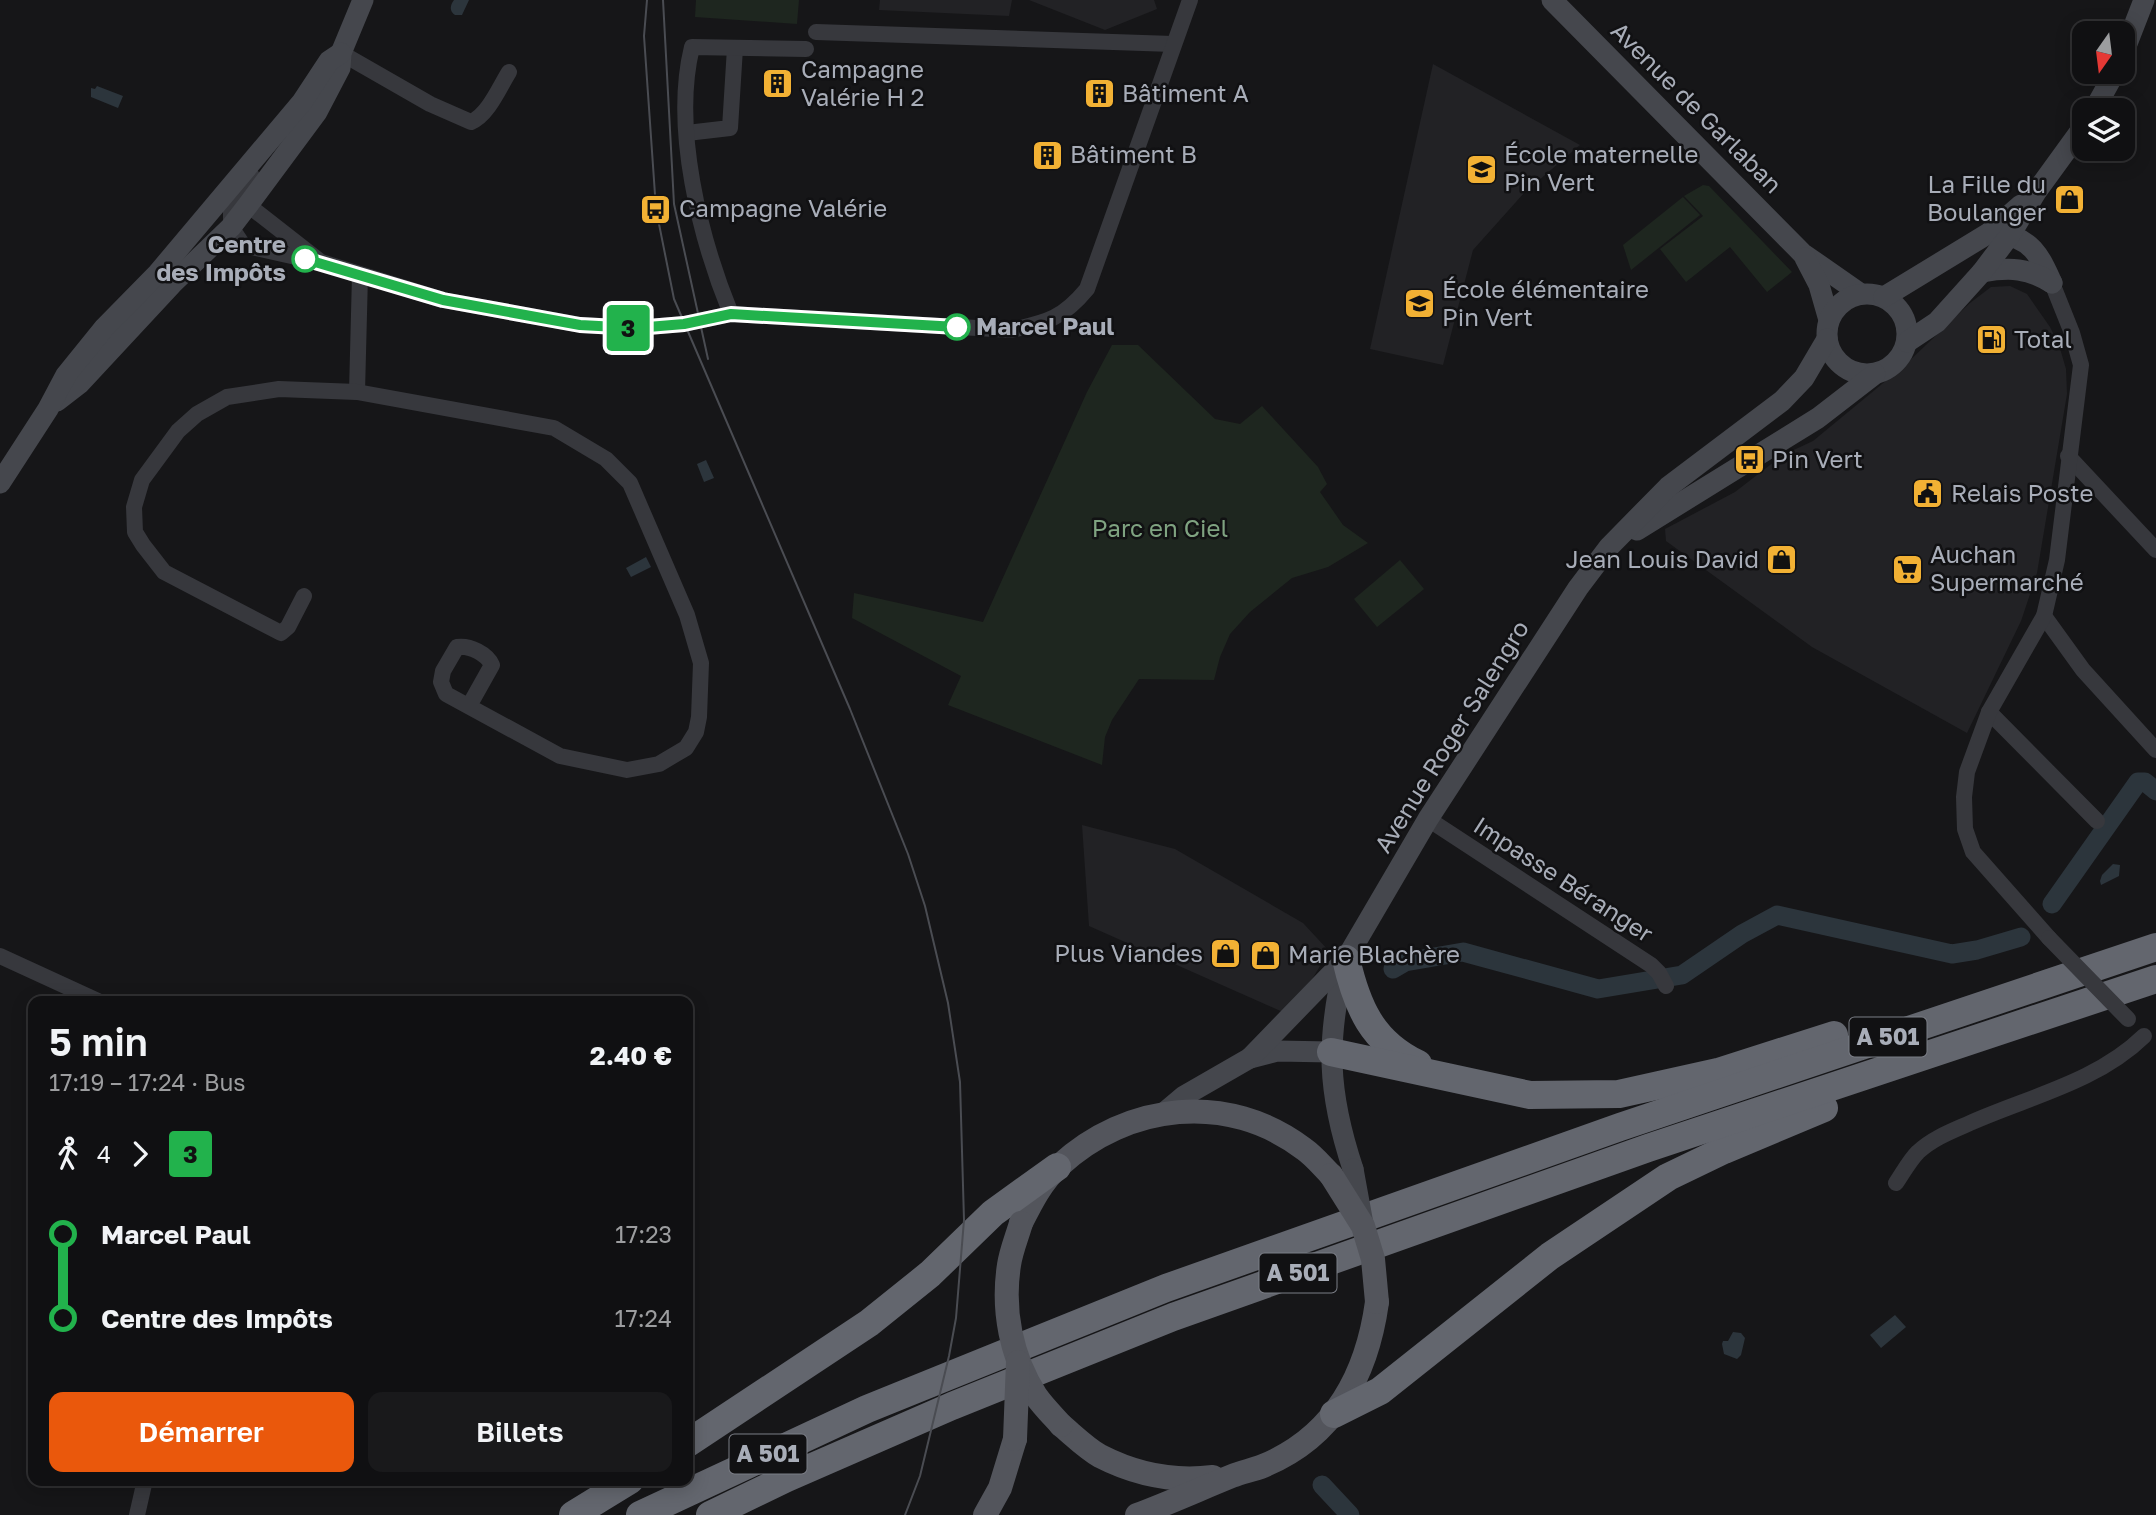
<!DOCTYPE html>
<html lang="fr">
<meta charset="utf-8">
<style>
body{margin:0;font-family:"Golos Text",sans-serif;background:#19191b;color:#f1f3f6;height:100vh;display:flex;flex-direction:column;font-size:26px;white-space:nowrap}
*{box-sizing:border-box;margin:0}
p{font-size:23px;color:#9c9d9f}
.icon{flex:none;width:38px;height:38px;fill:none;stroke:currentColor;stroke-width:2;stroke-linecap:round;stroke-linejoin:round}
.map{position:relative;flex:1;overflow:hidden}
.side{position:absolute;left:28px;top:996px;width:665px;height:490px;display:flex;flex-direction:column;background:#101012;border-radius:14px;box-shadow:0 4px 18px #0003,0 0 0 2px #303032}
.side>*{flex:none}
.badge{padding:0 14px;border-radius:5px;font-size:24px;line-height:46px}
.needle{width:46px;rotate:194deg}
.buttons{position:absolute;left:2072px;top:21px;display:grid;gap:14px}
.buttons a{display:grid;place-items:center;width:63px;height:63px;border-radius:14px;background:#101012;box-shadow:0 4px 18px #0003,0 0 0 2px #303032;font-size:35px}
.map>.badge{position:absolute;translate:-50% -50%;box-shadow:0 0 0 4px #fff}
.legs{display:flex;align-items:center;gap:10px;height:77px;padding:0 21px;font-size:23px}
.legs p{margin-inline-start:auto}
.overview{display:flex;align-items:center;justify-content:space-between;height:119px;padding:0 21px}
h1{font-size:38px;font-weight:600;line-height:52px}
.primary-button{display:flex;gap:14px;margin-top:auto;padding:14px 21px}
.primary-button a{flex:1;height:80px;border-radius:14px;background:#ea580c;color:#fff;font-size:28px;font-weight:600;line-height:80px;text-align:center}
.primary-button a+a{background:#19191b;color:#f1f3f6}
ul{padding:0 21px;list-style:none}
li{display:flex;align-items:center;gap:24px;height:84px;font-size:26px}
li i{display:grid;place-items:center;width:10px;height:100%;margin:0 9px;background:currentColor}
li i::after{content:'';width:18px;height:18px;margin:-9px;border:5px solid;border-radius:50%;background:#101012}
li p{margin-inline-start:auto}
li:first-child i{background:linear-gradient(#0000 50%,currentColor 0)}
li:last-child i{background:linear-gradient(currentColor 50%,#0000 0)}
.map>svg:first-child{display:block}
</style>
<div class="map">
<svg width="2156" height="1515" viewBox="0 0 2156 1515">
<rect width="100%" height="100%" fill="#161618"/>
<g fill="#222225">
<polygon points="880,0 1012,0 1009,16 879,10"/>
<polygon points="1029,0 1154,0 1157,9 1105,30"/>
<polygon points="1433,64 1580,145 1524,193 1473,250 1443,365 1370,349"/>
<polygon points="2010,286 2027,294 2050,327 2059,345 2066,369 2067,394 2037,573 2021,621 1967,733 1812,647 1666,541 1665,529 1735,492 1783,455 1813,441 1905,365 1970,303 1991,287"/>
<polygon points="1082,825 1175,849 1303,923 1329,951 1311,981 1285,1013 1089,926"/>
</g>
<g fill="#1e261f">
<polygon points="696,0 799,0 797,24 695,17"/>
<polygon points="1703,185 1709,186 1792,272 1767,292 1730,247 1686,282 1660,249 1703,216 1684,196"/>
<polygon points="1683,197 1700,215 1631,270 1623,245"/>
<polygon points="1112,345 1138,345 1215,419 1240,424 1262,406 1318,467 1327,484 1320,492 1343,525 1368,543 1328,567 1292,578 1250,612 1230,634 1220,657 1214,680 1139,679 1112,720 1105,737 1102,765 948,705 961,676 852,618 854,593 983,622 1087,392"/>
<polygon points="1400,560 1424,589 1377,627 1354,599"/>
</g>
<g fill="#2c353c">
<path d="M 454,0 L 469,0 L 462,15 L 455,15 C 449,11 450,5 454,0 Z"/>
<polygon points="97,86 123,96 118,108 91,97 91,88 95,89"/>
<polygon points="706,460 714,478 704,482 697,464"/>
<polygon points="646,557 651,567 631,577 626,568"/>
<polygon points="2113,864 2120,865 2119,876 2101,885 2100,881 2102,875"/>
<polygon points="1895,1315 1906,1327 1881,1348 1870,1335"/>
<polygon points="1733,1332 1741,1333 1745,1338 1741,1355 1737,1359 1724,1354 1722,1344 1723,1341 1728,1341"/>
</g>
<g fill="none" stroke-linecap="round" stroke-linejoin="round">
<g stroke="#2c353c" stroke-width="19">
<polyline points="2052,904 2138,782 2145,782 2156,791"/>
<polyline points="1393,969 1405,962 1463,952 1598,989 1682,975 1742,934 1777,915 1952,954 1977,950 2021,937"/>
<polyline points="1322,1485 1350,1515"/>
</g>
<g stroke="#37383d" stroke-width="16">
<polyline points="816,32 1173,44"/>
<path d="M 341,53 L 430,104 L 471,122 C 488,115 499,88 509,72"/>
<polyline points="687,133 730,128 735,48"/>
<polyline points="252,176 231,209 231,227 243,245 318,262"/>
<path d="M 248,205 L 321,262 L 443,300 L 581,325 L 636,328 L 684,324 L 731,314 L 1012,330 C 1048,322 1063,318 1087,289 L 1190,0"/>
<path d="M 731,314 C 700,238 672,128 692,47 L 806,49"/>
<polyline points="357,392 360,275"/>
<polyline points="2068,456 2156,550"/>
<path d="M 304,596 L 288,627 L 281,633 L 164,572 L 143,545 L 135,532 L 134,507 L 142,480 L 178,431 L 197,414 L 227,397 L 279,389 L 357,392 L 554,428 L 606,459 L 630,483 L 687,615 L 701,663 L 699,717 L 696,732 L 686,748 L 659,764 L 627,770 L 560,756 L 446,694 L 441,682 L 443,671 L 457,647 C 470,645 487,654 492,665 L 469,706"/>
<polyline points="2044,616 2083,670 2156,750"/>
<polyline points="1989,712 2097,821"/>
<polyline points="1428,819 1651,965 1659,973 1666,986"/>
<polyline points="2049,938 1973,852 1965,829 1964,797 1967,772 1989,712 2044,616 2057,560 2081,365 2072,333 2052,283"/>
<polyline points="0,956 98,1001"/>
<path d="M 1896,1183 C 1903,1173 1909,1161 1918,1152 C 1933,1138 1952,1131 1970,1123 C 2028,1097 2097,1082 2144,1036"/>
<polyline points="137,1515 145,1480"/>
</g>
<g stroke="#45474d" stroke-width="21">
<polyline points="1552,0 1802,253 1861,294"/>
<polyline points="2123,54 2144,0"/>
<polyline points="2094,110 2115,72"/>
<path d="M 1999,234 C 2031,237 2040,256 2052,283"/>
<polyline points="1805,258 1819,285 1829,320"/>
<path d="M 1982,272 C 2010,267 2028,268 2052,283"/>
<circle cx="1867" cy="334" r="40"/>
<polyline points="1884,297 1989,233 2021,205"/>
<polyline points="1907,342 1937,322 1982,272 2010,235 2036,192 2084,126"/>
<polyline points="57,401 79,384 172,284 231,227 248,205 317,112 340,68 341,53 363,0"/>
<polyline points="0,483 48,409 66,375 104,328 158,273 302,102 329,61 341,53"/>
<polyline points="1637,530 1818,418 1875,374"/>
<path d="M 1345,961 C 1326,1040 1327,1091 1353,1169"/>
<polyline points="1250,1058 1277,1051 1331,1052"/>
<polyline points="1165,1112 1184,1096 1250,1058 1346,959 1428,819 1578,588 1609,547 1668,487 1782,401 1804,378 1827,339"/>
</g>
<g stroke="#53555c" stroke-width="24">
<path d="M 1021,1223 C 1031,1203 1042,1181 1059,1166 C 1127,1103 1228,1091 1304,1149 C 1314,1156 1322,1166 1331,1175"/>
<path d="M 1061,1425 C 1073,1435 1086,1448 1100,1456 C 1135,1474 1174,1482 1213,1477"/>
<polyline points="985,1515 1000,1488 1015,1439"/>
<path d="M 1137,1515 C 1169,1503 1200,1489 1232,1476 C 1242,1472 1253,1470 1263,1466 C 1334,1437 1367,1375 1377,1302"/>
</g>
<g stroke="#63666e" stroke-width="28">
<path d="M 1346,959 C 1357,1007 1372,1042 1418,1064"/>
<polyline points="1331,1052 1530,1095 1619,1094 1718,1072 1834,1035"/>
<polyline points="1334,1414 1380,1391 1550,1256 1668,1177 1724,1150 1824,1108"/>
<polyline points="688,1443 869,1323 930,1274 993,1213 1057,1167"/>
<polyline points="573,1515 630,1480"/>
<polyline points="640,1515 867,1409 1166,1288 1620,1127 2156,947"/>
<polyline points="710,1515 787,1478 952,1406 1173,1317 1648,1148 2156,979"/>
</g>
<g stroke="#4a4c52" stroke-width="2">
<polyline points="647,0 644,36 656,209 674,299 850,709 908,854 925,906 948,1003 960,1082 964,1220 956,1318 949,1356 920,1476 905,1515"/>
<polyline points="663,0 674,204 708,359"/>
</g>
<polyline stroke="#37383d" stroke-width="16" points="2049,938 2128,1019"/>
<polyline stroke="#45474d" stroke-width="21" points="1353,1169 1363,1224"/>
<g stroke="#53555c" stroke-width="24">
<polyline points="1331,1175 1363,1226 1373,1259 1377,1302"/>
<path d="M 1021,1223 C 1017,1237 1011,1251 1009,1265 C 1002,1310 1011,1357 1036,1396 C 1043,1406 1052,1415 1061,1425"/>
<polyline points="1015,1439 1018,1362"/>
</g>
</g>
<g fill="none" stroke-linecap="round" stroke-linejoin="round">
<defs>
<polyline id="line-1" points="305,259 443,300 580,325 636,328 684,324 731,314 957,327"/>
</defs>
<use href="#line-1" stroke="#fff" stroke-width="16"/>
<use href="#line-1" stroke="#22b24c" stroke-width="10"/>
</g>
<defs>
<symbol id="building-square" viewBox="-11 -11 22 22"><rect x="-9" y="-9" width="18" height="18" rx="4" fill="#f2b134" stroke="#111113"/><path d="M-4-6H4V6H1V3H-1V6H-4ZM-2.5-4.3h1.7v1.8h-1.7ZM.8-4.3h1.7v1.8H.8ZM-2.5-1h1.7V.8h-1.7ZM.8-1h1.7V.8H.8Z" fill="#111"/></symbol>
<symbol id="school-square" viewBox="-11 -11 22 22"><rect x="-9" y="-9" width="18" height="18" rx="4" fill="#f2b134" stroke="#111113"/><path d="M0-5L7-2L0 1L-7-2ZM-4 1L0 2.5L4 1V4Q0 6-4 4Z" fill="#111"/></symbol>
<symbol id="shop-square" viewBox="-11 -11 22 22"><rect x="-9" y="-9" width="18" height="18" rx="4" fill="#f2b134" stroke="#111113"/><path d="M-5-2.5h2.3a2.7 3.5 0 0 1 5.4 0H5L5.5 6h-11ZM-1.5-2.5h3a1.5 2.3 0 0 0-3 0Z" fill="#111"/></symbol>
<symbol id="bus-square" viewBox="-11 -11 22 22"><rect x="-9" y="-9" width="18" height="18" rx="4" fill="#f2b134" stroke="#111113"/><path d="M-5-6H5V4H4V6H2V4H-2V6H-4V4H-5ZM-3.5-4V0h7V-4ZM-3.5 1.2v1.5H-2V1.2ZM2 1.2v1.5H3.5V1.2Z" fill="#111"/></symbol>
<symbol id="fuel-square" viewBox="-11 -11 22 22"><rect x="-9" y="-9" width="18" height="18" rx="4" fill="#f2b134" stroke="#111113"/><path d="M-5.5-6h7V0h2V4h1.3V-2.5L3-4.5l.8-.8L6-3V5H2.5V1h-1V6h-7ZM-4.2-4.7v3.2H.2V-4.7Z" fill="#111"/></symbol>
<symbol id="civic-square" viewBox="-11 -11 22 22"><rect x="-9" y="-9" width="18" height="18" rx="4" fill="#f2b134" stroke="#111113"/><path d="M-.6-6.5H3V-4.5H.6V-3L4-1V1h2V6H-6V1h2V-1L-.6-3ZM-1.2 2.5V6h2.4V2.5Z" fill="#111"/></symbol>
<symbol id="supermarket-square" viewBox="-11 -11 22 22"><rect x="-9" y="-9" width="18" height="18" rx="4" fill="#f2b134" stroke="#111113"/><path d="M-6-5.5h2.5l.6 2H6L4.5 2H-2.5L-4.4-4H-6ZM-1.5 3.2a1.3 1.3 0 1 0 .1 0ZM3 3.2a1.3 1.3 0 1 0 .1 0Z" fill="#111"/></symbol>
</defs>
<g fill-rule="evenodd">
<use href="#building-square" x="760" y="66" width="35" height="35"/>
<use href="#building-square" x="1082" y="76" width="35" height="35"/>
<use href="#building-square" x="1030" y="138" width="35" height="35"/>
<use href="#school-square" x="1464" y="152" width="35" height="35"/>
<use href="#shop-square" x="2052" y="182" width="35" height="35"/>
<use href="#bus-square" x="638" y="192" width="35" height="35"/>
<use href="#school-square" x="1402" y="286" width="35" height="35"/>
<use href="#fuel-square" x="1974" y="322" width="35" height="35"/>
<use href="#bus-square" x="1732" y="442" width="35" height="35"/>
<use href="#civic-square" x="1910" y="476" width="35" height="35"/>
<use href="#shop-square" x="1764" y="542" width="35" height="35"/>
<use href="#supermarket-square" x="1890" y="552" width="35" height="35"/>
<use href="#shop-square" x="1208" y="936" width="35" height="35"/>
<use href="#shop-square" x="1248" y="938" width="35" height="35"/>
</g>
<g fill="#fff" stroke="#22b24c" stroke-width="3.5">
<circle cx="305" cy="259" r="12"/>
<circle cx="957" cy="327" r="12"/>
</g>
<g text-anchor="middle" stroke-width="5" stroke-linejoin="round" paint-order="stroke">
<g fill="#111113" stroke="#7b7e86" stroke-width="2">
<rect x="1849.5" y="1017.5" width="77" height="39" rx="5"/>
<rect x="1259.5" y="1253.5" width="77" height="39" rx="5"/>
<rect x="729.5" y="1434.5" width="77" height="39" rx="5"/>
</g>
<g font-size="23" font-weight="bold" fill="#a8adb8">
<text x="1888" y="1045">A 501</text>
<text x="1298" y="1281">A 501</text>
<text x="768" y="1462">A 501</text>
</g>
<g font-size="24" fill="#a8adb8" stroke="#111113" text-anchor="start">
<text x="801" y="78">Campagne<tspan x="801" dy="28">Valérie H 2</tspan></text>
<text x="1122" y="102">Bâtiment A</text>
<text x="1070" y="163">Bâtiment B</text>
<text x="1504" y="163">École maternelle<tspan x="1504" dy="28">Pin Vert</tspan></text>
<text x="2046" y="193" text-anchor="end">La Fille du<tspan x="2046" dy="28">Boulanger</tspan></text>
<text x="679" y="217">Campagne Valérie</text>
<text x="1442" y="298">École élémentaire<tspan x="1442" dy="28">Pin Vert</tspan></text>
<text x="2014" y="348">Total</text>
<text x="1772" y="468">Pin Vert</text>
<text x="1951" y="502">Relais Poste</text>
<text x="1930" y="563">Auchan<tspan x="1930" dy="28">Supermarché</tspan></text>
<text x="1759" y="568" text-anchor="end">Jean Louis David</text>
<text x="1203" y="962" text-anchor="end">Plus Viandes</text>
<text x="1288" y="963">Marie Blachère</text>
</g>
<g font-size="24" fill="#a8adb8" stroke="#111113">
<text transform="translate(1696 108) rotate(45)" y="8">Avenue de Garlaban</text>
<text transform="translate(1452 737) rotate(-58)" y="8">Avenue Roger Salengro</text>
<text transform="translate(1563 880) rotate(33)" y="8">Impasse Béranger</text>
</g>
<g font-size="24" font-weight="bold" fill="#a8adb8" stroke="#111113" text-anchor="end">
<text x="286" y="253">Centre<tspan x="286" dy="28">des Impôts</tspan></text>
<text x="976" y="335" text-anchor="start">Marcel Paul</text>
</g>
<g font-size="24" fill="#7fa381" stroke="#111113">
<text x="1160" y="537">Parc en Ciel</text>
</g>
</g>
</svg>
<div class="buttons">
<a><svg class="needle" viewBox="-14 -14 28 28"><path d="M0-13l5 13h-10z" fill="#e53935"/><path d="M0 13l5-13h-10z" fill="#9c9d9f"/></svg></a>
<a><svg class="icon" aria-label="layers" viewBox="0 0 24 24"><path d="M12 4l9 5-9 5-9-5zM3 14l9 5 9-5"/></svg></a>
</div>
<b class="badge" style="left:628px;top:328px;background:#22b24c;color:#111">3</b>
<section class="side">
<div class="overview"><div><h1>5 min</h1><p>17:19 – 17:24 · Bus</p></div><b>2.40 €</b></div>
<div class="legs"><svg class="icon" aria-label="walk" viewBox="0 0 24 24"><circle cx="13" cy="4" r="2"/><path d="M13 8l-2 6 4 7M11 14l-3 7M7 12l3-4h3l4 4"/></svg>4<svg class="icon" aria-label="forward" viewBox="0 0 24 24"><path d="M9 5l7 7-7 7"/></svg><b class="badge" style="background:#22b24c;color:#111">3</b></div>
<ul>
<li><i style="color:#22b24c"></i><b>Marcel Paul</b><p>17:23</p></li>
<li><i style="color:#22b24c"></i><b>Centre des Impôts</b><p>17:24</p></li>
</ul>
<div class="primary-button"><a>Démarrer</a><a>Billets</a></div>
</section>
</div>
